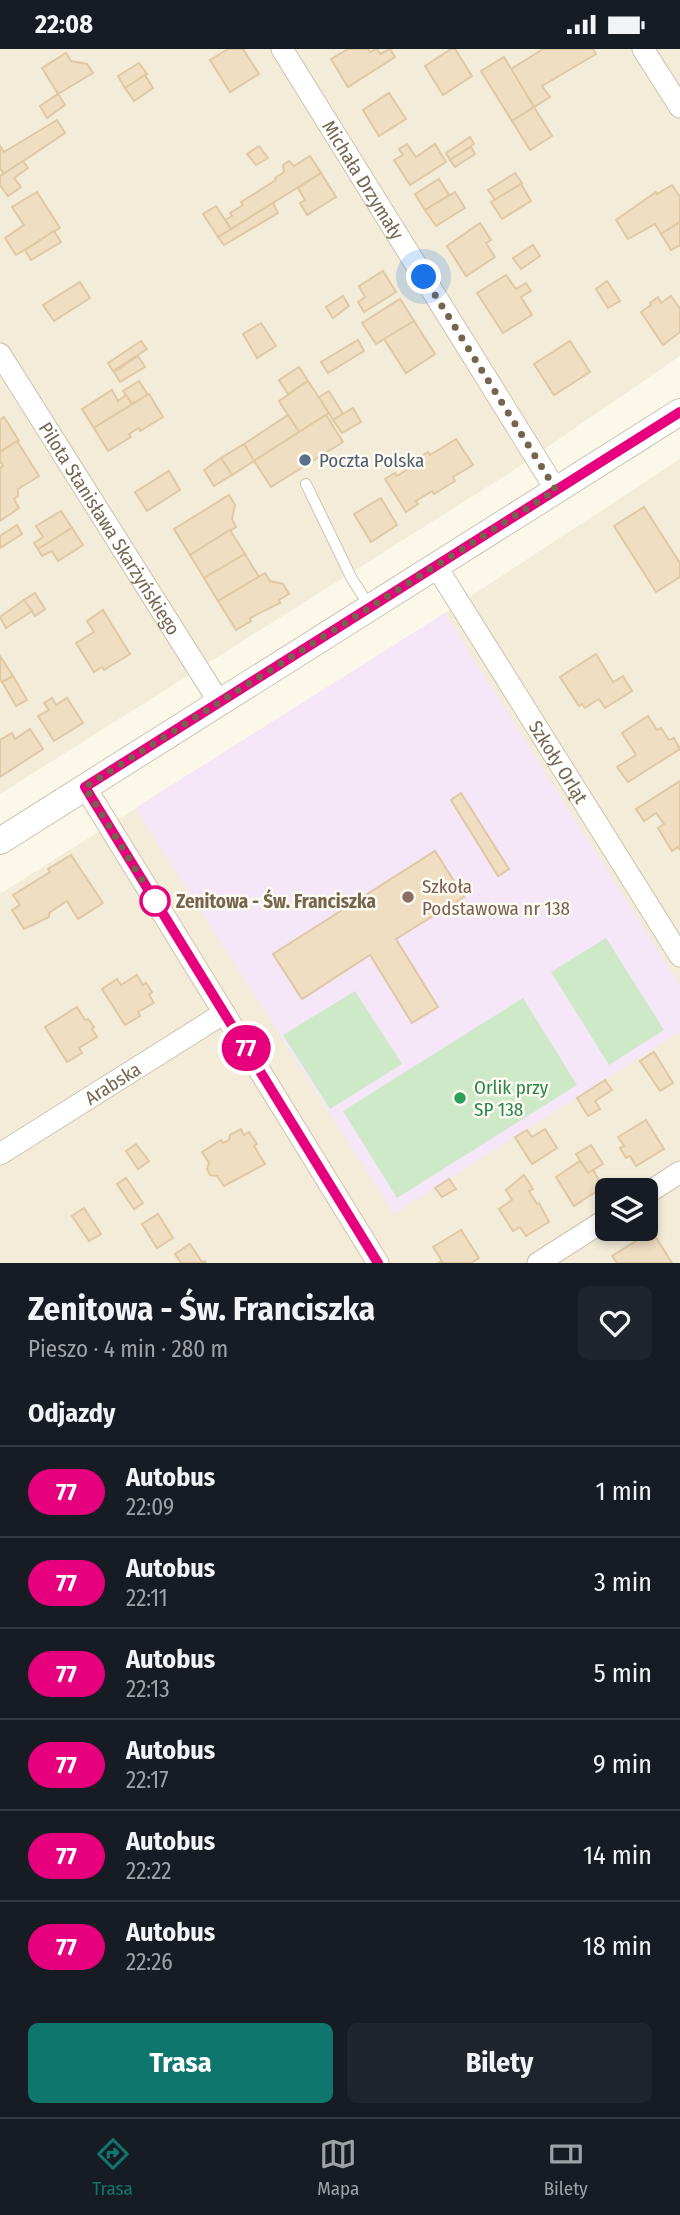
<!DOCTYPE html>
<html lang="pl">
<meta charset="utf-8">
<style>
body{margin:0;font-family:"Fira Sans Condensed",sans-serif;background:#20242c;color:#f1f3f6;height:100vh;display:flex;flex-direction:column;font-size:26px;white-space:nowrap}
*{box-sizing:border-box;margin:0}
p{font-size:23px;color:#9ea1a6}
.icon{flex:none;width:38px;height:38px;fill:none;stroke:currentColor;stroke-width:2;stroke-linecap:round;stroke-linejoin:round}
.map{position:relative;height:1214px;overflow:hidden}
.side{display:flex;flex-direction:column;background:#171b24;flex:1}
.side>*{flex:none}
.badge{padding:0 14px;border-radius:23px;font-size:24px;line-height:46px}
.controls{position:absolute;left:595px;top:1129px;display:grid;gap:14px}
.controls a{display:grid;place-items:center;width:63px;height:63px;border-radius:10px;background:#171b24;box-shadow:0 4px 10px #0003;font-size:35px}
.you{position:absolute;width:35px;height:35px;margin:-18px;border:5px solid #fff;border-radius:50%;background:#1a73e8;box-shadow:0 0 0 10px #1a73e833}
.map>.badge{position:absolute;translate:-50% -50%;box-shadow:0 0 0 4px #fff}
h2{padding:0 28px;font-size:26px;line-height:63px}
.round{display:grid;place-items:center;flex:none;width:74px;height:74px;border-radius:10px;background:#20242c}
.overview{display:flex;align-items:center;justify-content:space-between;height:119px;padding:0 28px}
h1{font-size:33px;font-weight:700;line-height:52px}
.button{display:flex;gap:14px;margin-top:auto;padding:14px 28px}
.button a{flex:1;height:80px;border-radius:10px;background:#0f766e;color:#fff;font-size:28px;font-weight:700;line-height:80px;text-align:center}
.button a+a{background:#20242c;color:#f1f3f6}
ul{padding:0;list-style:none}
li{display:flex;align-items:center;gap:21px;height:91px;padding:0 28px;border-top:2px solid #363941}
li div{flex:1}
li b{display:block;font-size:26px}
li em{font-style:normal}
li .badge{min-width:77px;font-weight:700;text-align:center}
.status{display:flex;justify-content:space-between;align-items:center;height:49px;padding:0 35px;background:#171b24;direction:ltr}
.status svg{height:19px;fill:currentColor}
.dock{display:flex;justify-content:space-around;align-items:center;height:98px;border-top:2px solid #363941;background:#171b24;font-size:19px;color:#9ea1a6}
.dock a{display:grid;justify-items:center;gap:4px}
.dock .on{color:#0f766e}
.map>svg:first-child{display:block}
</style>
<div class="status"><b>22:08</b><svg viewBox="0 0 49 12"><path d="M0 12V9h3v3zM5 12V6h3v6zM10 12V3h3v9zM15 12V0h3v12zM26 1h20v11H26zM47 4h2v5h-2z"/></svg></div>
<div class="map">
<svg width="680" height="1214" viewBox="0 0 680 1214">
<rect width="100%" height="100%" fill="#fbf8e9"/>
<g fill="#f3ecd8" fill-rule="evenodd">
<polygon points="0,0 680,0 680,307 511,423 0,745"/>
<path d="M 680,410 L 680,1214 L 0,1214 L 0,845 L 445,564 ZM 607,1141 L 646,1141 L 646,1180 L 607,1180 Z"/>
</g>
<polygon fill="#f5e6f8" points="445,564 680,936 680,983 394,1165 135,759"/>
<g fill="#cee9c8">
<polygon points="606,889 664,981 609,1016 551,923"/>
<polygon points="355,942 402,1015 330,1060 283,986"/>
<polygon points="523,949 577,1036 397,1149 343,1062"/>
</g>
<g fill="#efdec2" stroke="#e1c8a3" stroke-width="2">
<polygon points="228,0 243,0 259,25 230,43 210,11"/>
<polygon points="348,0 368,0 370,3 377,0 380,5 390,0 395,8 348,38 331,10"/>
<polygon points="451,0 455,0 472,27 443,46 425,17"/>
<polygon points="543,0 593,0 596,5 542,37 550,48 534,58 511,20"/>
<polygon points="66,4 71,12 87,15 93,24 58,45 42,19"/>
<polygon points="504,8 534,58 512,72 481,22"/>
<polygon points="139,14 147,25 125,39 118,27"/>
<polygon points="145,26 153,39 134,52 125,39"/>
<polygon points="389,44 406,70 379,87 363,61"/>
<polygon points="58,45 65,56 47,69 40,57"/>
<polygon points="534,58 552,87 530,101 512,72"/>
<polygon points="57,71 65,84 4,125 0,119 0,97 4,103"/>
<polygon points="470,88 474,95 450,111 446,104"/>
<polygon points="407,95 416,108 435,95 446,113 410,136 394,111 403,106 399,100"/>
<polygon points="259,97 268,109 256,116 247,105"/>
<polygon points="471,98 475,105 455,118 450,111"/>
<polygon points="310,107 321,124 231,180 225,171 232,167 230,164 243,156 241,153 276,131 275,129 284,123 283,116 289,112 294,117"/>
<polygon points="23,112 28,119 14,129 21,138 8,147 0,136 0,127"/>
<polygon points="321,124 336,148 307,166 300,154 305,151 298,139"/>
<polygon points="515,124 522,134 495,151 488,141"/>
<polygon points="439,130 449,146 425,161 415,145"/>
<polygon points="521,135 531,152 502,170 491,153"/>
<polygon points="672,136 680,148 680,173 661,185 655,175 628,190 616,171 656,143 657,145"/>
<polygon points="37,143 60,179 16,206 5,189 24,176 12,158"/>
<polygon points="455,143 465,159 436,177 425,161"/>
<polygon points="273,154 278,164 224,196 218,188"/>
<polygon points="216,157 231,180 218,188 203,165"/>
<polygon points="680,173 680,196 671,201 661,185"/>
<polygon points="480,174 491,191 486,194 495,208 466,227 447,197"/>
<polygon points="54,182 61,193 31,211 25,201"/>
<polygon points="533,196 540,207 521,220 513,209"/>
<polygon points="383,222 396,243 364,263 358,253 365,248 359,237"/>
<polygon points="506,226 516,240 526,234 531,242 521,248 532,266 503,284 477,244"/>
<polygon points="607,232 620,252 608,259 596,240"/>
<polygon points="80,233 90,249 54,272 43,256"/>
<polygon points="343,247 349,257 333,269 326,258"/>
<polygon points="671,247 680,260 680,283 663,296 641,263 651,256 650,254 658,248 661,254"/>
<polygon points="400,250 414,272 376,295 362,274"/>
<polygon points="414,272 435,305 406,324 384,290"/>
<polygon points="261,274 276,297 257,309 243,285"/>
<polygon points="358,291 364,302 328,324 321,313"/>
<polygon points="141,292 147,300 113,322 108,314"/>
<polygon points="570,292 590,323 554,346 534,315"/>
<polygon points="138,307 145,318 120,333 114,323"/>
<polygon points="299,318 308,332 288,345 279,331"/>
<polygon points="139,332 148,346 132,355 123,342"/>
<polygon points="308,332 329,364 299,383 279,352"/>
<polygon points="112,341 118,352 126,346 132,355 94,379 82,360"/>
<polygon points="329,342 343,365 333,371 319,348"/>
<polygon points="149,345 163,368 140,382 139,379 129,385 131,388 108,402 94,379"/>
<polygon points="353,359 361,373 342,384 333,371"/>
<polygon points="288,366 299,383 254,412 244,395"/>
<polygon points="326,366 343,393 271,438 254,412"/>
<polygon points="4,368 19,392 0,403 0,371"/>
<polygon points="456,390 473,416 453,428 455,432 434,445 432,442 416,452 418,455 406,463 385,430 395,424 397,427 411,418 409,415 428,403 430,406"/>
<polygon points="17,392 39,427 18,440 18,447 14,450 19,459 0,472 0,419 3,417 0,412 0,403"/>
<polygon points="244,395 254,412 232,426 221,409"/>
<polygon points="221,409 232,426 214,437 204,421"/>
<polygon points="169,422 180,441 147,462 135,443"/>
<polygon points="229,446 235,456 232,470 236,478 190,506 174,480"/>
<polygon points="381,449 397,476 371,493 354,465"/>
<polygon points="644,458 680,514 680,528 656,543 614,477"/>
<polygon points="61,462 72,479 38,500 34,494 43,488 36,477"/>
<polygon points="17,476 22,485 0,499 0,487"/>
<polygon points="72,479 83,496 58,512 52,502 42,507 38,500"/>
<polygon points="230,481 245,505 204,529 190,506"/>
<polygon points="245,505 259,528 218,552 204,529"/>
<polygon points="265,524 270,532 283,535 289,545 279,551 280,554 250,569 251,572 236,581 218,552"/>
<polygon points="35,544 45,560 35,567 24,551"/>
<polygon points="24,551 32,562 6,579 0,568"/>
<polygon points="103,561 130,605 104,621 102,618 94,623 76,594 94,583 87,572"/>
<polygon points="596,605 613,633 623,627 632,642 605,659 599,650 585,659 582,655 579,657 560,628"/>
<polygon points="0,607 13,627 2,633 0,630"/>
<polygon points="13,627 27,651 16,657 2,633"/>
<polygon points="52,649 56,656 67,649 83,674 54,692 38,667 49,661 44,654"/>
<polygon points="648,667 657,681 661,679 669,691 674,689 680,700 628,733 617,718 636,706 622,684"/>
<polygon points="30,680 43,700 0,728 0,691 12,684 15,690"/>
<polygon points="680,732 680,801 678,798 672,802 658,779 664,775 656,764 644,772 636,760"/>
<polygon points="461,744 509,820 498,827 451,751"/>
<polygon points="435,802 464,848 396,890 438,958 412,974 370,906 302,950 273,905"/>
<polygon points="71,806 103,854 78,870 67,852 49,864 49,868 24,880 12,861 20,856 13,846 50,823 48,820"/>
<polygon points="137,926 143,936 146,934 152,943 149,946 154,954 138,963 140,967 125,976 102,940 117,930 121,936"/>
<polygon points="77,958 85,971 88,970 94,978 92,980 97,988 79,999 82,1004 67,1013 45,978"/>
<polygon points="654,1003 673,1034 660,1042 640,1012"/>
<polygon points="605,1031 612,1041 595,1052 600,1060 588,1067 577,1049"/>
<polygon points="646,1071 664,1100 636,1117 630,1107 626,1109 620,1099 624,1097 618,1088"/>
<polygon points="241,1080 244,1086 249,1083 257,1095 254,1097 265,1115 224,1137 217,1127 210,1126 207,1120 209,1114 202,1103 221,1091 223,1094 229,1091 230,1086"/>
<polygon points="545,1080 557,1099 532,1115 515,1088 527,1081 532,1088"/>
<polygon points="136,1095 149,1112 138,1120 126,1102"/>
<polygon points="591,1096 603,1115 588,1124 576,1105"/>
<polygon points="580,1112 588,1124 593,1121 603,1138 574,1157 556,1128"/>
<polygon points="524,1126 533,1140 529,1142 537,1155 539,1154 549,1173 526,1187 520,1178 513,1182 499,1160 512,1151 506,1141"/>
<polygon points="126,1129 143,1154 134,1160 117,1135"/>
<polygon points="449,1130 456,1140 442,1148 435,1139"/>
<polygon points="84,1159 101,1185 89,1192 72,1167"/>
<polygon points="158,1165 173,1189 157,1199 142,1175"/>
<polygon points="461,1181 479,1209 471,1214 438,1214 442,1212 433,1198"/>
<polygon points="652,1182 672,1214 617,1214 612,1207"/>
<polygon points="190,1195 202,1213 205,1212 206,1214 181,1214 175,1205"/>
</g>
<g fill="none" stroke-linecap="round" stroke-linejoin="round">
<defs>
<polyline id="service" points="306,435 352,530 370,558"/>
<g id="minor">
<path id="s1" d="M 282,0 L 556,441"/>
<polyline points="643,0 680,58"/>
<path id="s2" d="M 0,305 L 219,653"/>
<path id="s3" d="M 436,517 L 680,907"/>
<polyline points="85,738 378,1214"/>
<path id="s4" d="M 0,1105 L 224,964"/>
<polyline points="646,1145 680,1123"/>
<polyline points="538,1214 607,1170"/>
</g>
<polyline id="tertiary" points="0,792 680,363"/>
</defs>
<use href="#service" stroke="#cdc3af" stroke-width="12"/>
<use href="#minor" stroke="#cdc3af" stroke-width="23"/>
<use href="#tertiary" stroke="#cdc3af" stroke-width="28"/>
<use href="#service" stroke="#fff" stroke-width="10"/>
<use href="#minor" stroke="#fff" stroke-width="21"/>
<use href="#tertiary" stroke="#fff" stroke-width="26"/>
</g>
<g fill="none" stroke-linecap="round" stroke-linejoin="round">
<defs>
<polyline id="line" points="378,1214 85,738 680,363"/>
</defs>
<use href="#line" stroke="#fff" stroke-width="16"/>
<use href="#line" stroke="#e6007e" stroke-width="10"/>
<polyline stroke="#75644e" stroke-width="7" stroke-dasharray="0 12.6" points="155,852 85,738 556,441 424,228"/>
</g>
<circle fill="#5c6f8a" stroke="#fefbf0" stroke-width="2.5" cx="305" cy="411" r="7"/>
<circle fill="#8d6e63" stroke="#fefbf0" stroke-width="2.5" cx="408" cy="848" r="7"/>
<circle fill="#fff" stroke="#e6007e" stroke-width="3.5" cx="155" cy="852" r="14"/>
<circle fill="#2e9e5b" stroke="#fefbf0" stroke-width="2.5" cx="460" cy="1049" r="7"/>
<g text-anchor="middle" stroke-width="5" stroke-linejoin="round" paint-order="stroke">
<g font-size="19" fill="#75644e" stroke="#fefbf0">
<text dy="7" stroke="none"><textPath href="#s1" startOffset="154">Michała Drzymały</textPath></text>
<text dy="7" stroke="none"><textPath href="#s2" startOffset="206">Pilota Stanisława Skarżyńskiego</textPath></text>
<text dy="7" stroke="none"><textPath href="#s3" startOffset="231">Szkoły Orląt</textPath></text>
<text dy="7" stroke="none"><textPath href="#s4" startOffset="133">Arabska</textPath></text>
</g>
<g font-size="19" fill="#4e5e75" stroke="#fefbf0" text-anchor="start">
<text x="319" y="418">Poczta Polska</text>
</g>
<g font-size="19" fill="#785e54" stroke="#fefbf0" text-anchor="start">
<text x="422" y="844">Szkoła<tspan x="422" dy="22">Podstawowa nr 138</tspan></text>
</g>
<g font-size="19" font-weight="bold" fill="#75644e" stroke="#fefbf0" text-anchor="start">
<text x="176" y="859">Zenitowa - Św. Franciszka</text>
</g>
<g font-size="19" fill="#27864d" stroke="#fefbf0" text-anchor="start">
<text x="474" y="1045">Orlik przy<tspan x="474" dy="22">SP 138</tspan></text>
</g>
</g>
</svg>
<div class="controls">
<a><svg class="icon" aria-label="layers" viewBox="0 0 24 24"><path d="M12 4l9 5-9 5-9-5zM3 14l9 5 9-5"/></svg></a>
</div>
<div class="you" style="left:424px;top:228px"></div>
<b class="badge" style="left:246px;top:999px;background:#e6007e;color:#fff">77</b>
</div>
<section class="side">
<div class="overview"><div><h1>Zenitowa - Św. Franciszka</h1><p>Pieszo · 4 min · 280 m</p></div><a class="round"><svg class="icon" aria-label="heart" viewBox="0 0 24 24"><path d="M12 20l-8-8c-3-5 5-10 8-4 3-6 11-1 8 4z"/></svg></a></div>
<h2>Odjazdy</h2>
<ul>
<li><span class="badge" style="background:#e6007e;color:#fff">77</span><div><b>Autobus</b><p>22:09</p></div><em>1 min</em></li>
<li><span class="badge" style="background:#e6007e;color:#fff">77</span><div><b>Autobus</b><p>22:11</p></div><em>3 min</em></li>
<li><span class="badge" style="background:#e6007e;color:#fff">77</span><div><b>Autobus</b><p>22:13</p></div><em>5 min</em></li>
<li><span class="badge" style="background:#e6007e;color:#fff">77</span><div><b>Autobus</b><p>22:17</p></div><em>9 min</em></li>
<li><span class="badge" style="background:#e6007e;color:#fff">77</span><div><b>Autobus</b><p>22:22</p></div><em>14 min</em></li>
<li><span class="badge" style="background:#e6007e;color:#fff">77</span><div><b>Autobus</b><p>22:26</p></div><em>18 min</em></li>
</ul>
<div class="button"><a>Trasa</a><a>Bilety</a></div>
</section>
<nav class="dock">
<a class="on"><svg class="icon" aria-label="directions" viewBox="0 0 24 24"><path d="M12 3l9 9-9 9-9-9zM9 14v-3h6M13 9l2 2-2 2"/></svg>Trasa</a>
<a><svg class="icon" aria-label="map" viewBox="0 0 24 24"><path d="M3 6l6-2 6 2 6-2v14l-6 2-6-2-6 2zM9 4v14M15 6v14"/></svg>Mapa</a>
<a><svg class="icon" aria-label="tickets" viewBox="0 0 24 24"><path d="M3 7h18v10H3zM15 7v10"/></svg>Bilety</a>
</nav>
